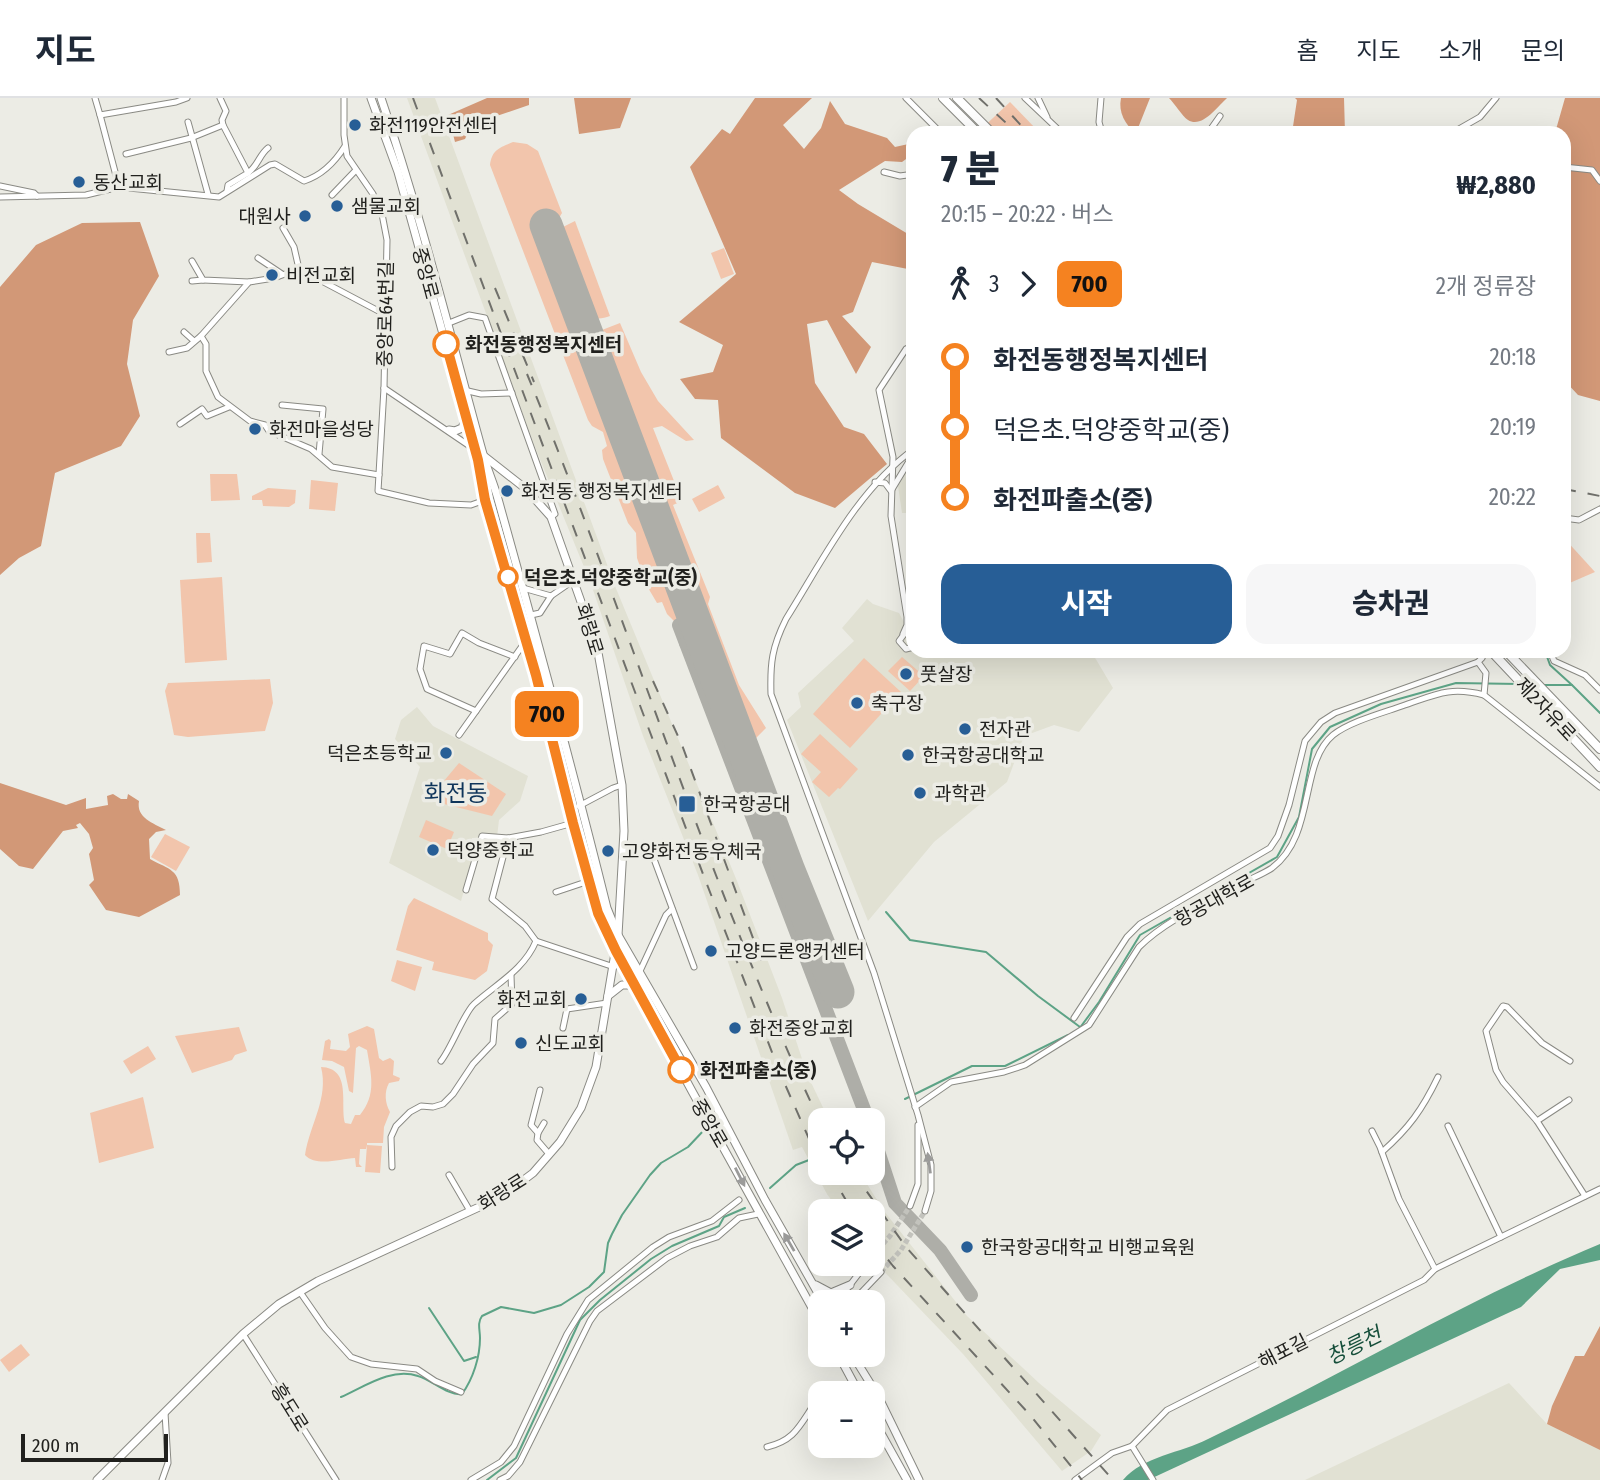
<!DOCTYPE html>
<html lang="ko">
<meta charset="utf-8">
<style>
body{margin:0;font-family:"Fira Sans Condensed","Noto Sans KR",sans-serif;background:#f6f6f7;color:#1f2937;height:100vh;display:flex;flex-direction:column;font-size:26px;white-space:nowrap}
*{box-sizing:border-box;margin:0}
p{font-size:23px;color:#747a83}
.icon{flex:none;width:38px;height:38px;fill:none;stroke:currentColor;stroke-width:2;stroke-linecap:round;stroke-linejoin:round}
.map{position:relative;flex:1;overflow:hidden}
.details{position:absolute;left:906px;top:28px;width:665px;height:532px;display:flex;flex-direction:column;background:#fff;border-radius:21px;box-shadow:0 7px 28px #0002}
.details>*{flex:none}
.badge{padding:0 14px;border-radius:10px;font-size:24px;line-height:46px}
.tools{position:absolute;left:808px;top:1010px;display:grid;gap:14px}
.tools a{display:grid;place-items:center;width:77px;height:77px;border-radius:14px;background:#fff;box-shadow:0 7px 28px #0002;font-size:35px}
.scale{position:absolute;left:21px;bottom:18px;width:147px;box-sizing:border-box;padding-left:7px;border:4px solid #21211e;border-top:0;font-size:19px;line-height:24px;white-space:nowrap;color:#21211e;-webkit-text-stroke:5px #ecece5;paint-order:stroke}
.map>.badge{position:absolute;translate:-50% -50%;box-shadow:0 0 0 4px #fff}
.legs{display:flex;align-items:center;gap:10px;height:77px;padding:0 35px;font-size:23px}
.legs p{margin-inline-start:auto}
.headline{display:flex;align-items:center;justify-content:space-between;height:119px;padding:0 35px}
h1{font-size:38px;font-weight:800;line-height:52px}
.action{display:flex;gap:14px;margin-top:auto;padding:14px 35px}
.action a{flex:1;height:80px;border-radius:21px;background:#275e96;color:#fff;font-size:28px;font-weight:800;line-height:80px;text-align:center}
.action a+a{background:#f6f6f7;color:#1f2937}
ul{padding:0 35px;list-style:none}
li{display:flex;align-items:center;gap:24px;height:70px;font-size:26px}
li i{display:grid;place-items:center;width:10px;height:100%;margin:0 9px;background:currentColor}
li i::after{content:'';width:18px;height:18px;margin:-9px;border:5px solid;border-radius:50%;background:#fff}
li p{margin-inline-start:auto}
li:first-child i{background:linear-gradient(#0000 50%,currentColor 0)}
li:last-child i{background:linear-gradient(currentColor 50%,#0000 0)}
header{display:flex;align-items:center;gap:42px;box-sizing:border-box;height:98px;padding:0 35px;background:#fff;border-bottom:2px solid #e0e1e3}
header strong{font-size:33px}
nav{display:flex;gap:38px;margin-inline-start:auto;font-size:24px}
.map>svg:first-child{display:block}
</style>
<header>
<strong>지도</strong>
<nav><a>홈</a><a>지도</a><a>소개</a><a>문의</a></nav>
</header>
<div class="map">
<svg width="1600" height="1382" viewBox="0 0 1600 1382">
<rect width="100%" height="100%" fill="#ecece5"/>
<g fill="#e1e1d3">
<polygon points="407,0 435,0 615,488 737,783 782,900 807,976 829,1022 821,1022 821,1074 860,1075 884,1113 967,1218 1039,1285 1101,1337 1091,1353 1062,1373 963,1256 873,1162 873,1113 839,1113 827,1096 802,1049 793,1052 698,777 643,638 591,486 535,349"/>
<polygon points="913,362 913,415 902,415 898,388"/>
<polygon points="867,501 873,506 899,515 913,541 914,553 1091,553 1113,590 1079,634 1054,627 1024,638 1007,684 934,744 868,823 787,622 801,609 798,595 854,543 842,530"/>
<polygon points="417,609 433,628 528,678 520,703 499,722 497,739 472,740 472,764 461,803 389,765 420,669 395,641 401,622"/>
<polygon points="1509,1285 1547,1326 1600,1352 1600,1382 1305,1382"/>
</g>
<g fill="#f2c5ac">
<polygon points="1010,4 1040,35 977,35"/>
<path d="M 513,44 L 527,46 L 538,53 L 562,115 L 559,120 L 539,127 L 691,528 L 685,529 L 682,522 L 675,524 L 667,516 L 662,504 L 657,505 L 647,488 L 637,460 L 636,435 L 628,425 L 603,361 L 602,352 L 607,348 L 603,334 L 592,328 L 588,322 L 490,67 C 492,52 499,50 513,44 Z"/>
<path d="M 575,123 L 610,218 C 601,221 594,223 587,214 L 560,139 L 563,129 Z"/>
<polygon points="724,150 734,176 721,181 711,155"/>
<polygon points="620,225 641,274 658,303 694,342 686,343 662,328 653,330 682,403 673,407 710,499 708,506 739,587 766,630 755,641 749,643 599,245 602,232"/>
<polygon points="210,376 237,376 240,402 211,403"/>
<polygon points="311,382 338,385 335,413 309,411"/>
<polygon points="718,387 725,400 699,414 692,401"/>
<polygon points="268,390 296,392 295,405 289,409 263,408 262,402 252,402 252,398"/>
<polygon points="196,435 210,435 212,464 197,465"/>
<polygon points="1564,440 1595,474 1565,487 1564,487"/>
<polygon points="222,479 227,562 185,565 180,482"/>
<polygon points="902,559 924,578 910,593 888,573"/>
<polygon points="864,560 901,594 850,650 813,616"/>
<polygon points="270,581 273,605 265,633 188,639 174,637 165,593 168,585"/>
<polygon points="820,636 858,671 840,691 838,690 829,699 812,684 821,674 801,656"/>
<polygon points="459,665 506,696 492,718 428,702"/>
<polygon points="426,722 454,734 447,751 419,739"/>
<polygon points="165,736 190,749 176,773 151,759"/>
<polygon points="414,800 488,835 488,842 493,847 487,873 475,882 432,872 434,864 396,852 408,808"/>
<polygon points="397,862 422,869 415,893 391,883"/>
<path d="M 367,928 L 374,931 L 379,960 L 383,963 L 390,960 L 394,963 L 393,977 L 400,980 L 399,983 L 389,985 C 384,994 385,1005 390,1014 L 384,1029 L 383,1045 L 367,1045 L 367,1047 L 382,1048 L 380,1075 L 365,1074 L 367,1047 L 366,1051 L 360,1051 L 359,1066 L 362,1069 L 356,1069 L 355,1060 C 340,1061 316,1069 305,1057 C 310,1026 329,1000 321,969 C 352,970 340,1006 345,1025 L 351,1026 L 355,1017 L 360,1017 C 377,996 371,977 367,952 L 359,948 L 356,950 L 353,995 L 349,993 L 344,969 L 332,963 L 322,962 L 325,943 L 329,941 L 331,943 L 330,951 L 346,953 L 350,949 L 348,936 Z"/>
<polygon points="239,929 247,953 235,957 232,962 192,975 175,938"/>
<polygon points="148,948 156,961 131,976 123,963"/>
<polygon points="143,999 154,1050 99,1065 90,1015"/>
<polygon points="21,1246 30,1257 9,1274 0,1262"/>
</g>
<g fill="#d29877">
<polygon points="487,0 529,0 529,7 476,25 470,30 465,41 455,44 448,17"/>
<polygon points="574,0 631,0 620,30 579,36"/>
<polygon points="755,0 812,0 783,27 804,51 821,30 830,3 845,26 887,40 895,49 913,45 913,56 902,64 885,63 839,92 858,106 913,139 913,172 872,164 853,214 842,218 871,249 856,276 827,222 807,226 815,285 844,329 864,336 887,366 835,410 795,395 721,340 718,302 695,301 680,281 713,274 723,247 679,224 736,176 690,69 722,31 730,36"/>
<path d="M 1121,0 L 1150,0 L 1136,35 C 1125,27 1118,14 1121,0 Z"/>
<path d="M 1169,0 L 1227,0 C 1218,8 1202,31 1188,22 C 1182,18 1175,6 1169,0 Z"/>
<polygon points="1295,0 1344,0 1345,35 1292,35 1297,2"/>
<polygon points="1565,0 1600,0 1600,303 1578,297 1565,283 1564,35 1555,35"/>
<polygon points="140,124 159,178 133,222 127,266 140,318 121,348 55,375 41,448 19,460 0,477 0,189 36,147 82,125"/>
<path d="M 0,685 L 66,707 L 86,700 L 86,711 L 108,707 L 107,698 L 113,696 L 121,701 L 127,701 L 128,696 L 139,703 C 136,720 153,725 166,732 L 156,734 L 149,741 L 150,761 C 170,772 180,771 180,797 L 139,819 L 106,812 L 89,787 L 94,782 L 89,756 L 93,750 L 89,736 L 80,725 L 76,727 L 78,730 L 63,733 L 33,771 L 19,768 L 0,751 Z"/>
<polygon points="1600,1228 1600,1352 1547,1326 1552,1308 1575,1258 1584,1258"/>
</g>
<path fill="#5da386" d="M 1600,1146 L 1600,1162 L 1560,1171 L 1521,1209 L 1148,1382 L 1123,1382 C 1143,1358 1181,1355 1208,1341 C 1340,1278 1465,1202 1600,1146 Z"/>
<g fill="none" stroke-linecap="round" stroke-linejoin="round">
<g stroke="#5da386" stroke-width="2">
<polyline points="1545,553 1550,567 1572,587"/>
<polyline points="1542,587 1572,587 1600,615"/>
<polyline points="886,814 910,842 986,854 1038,898 1080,929"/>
<polyline points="1079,931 1099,904 1140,837 1277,759 1299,719 1312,651 1330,629 1381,606 1456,585 1519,586"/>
<polyline points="905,1001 972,968 1005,968 1068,937"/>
<polyline points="770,1090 796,1067 809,1062"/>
<polyline points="429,1210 464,1263 476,1259"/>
<path d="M 341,1299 C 364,1289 391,1269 418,1278 C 432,1282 448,1298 462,1296 C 473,1281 480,1259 480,1240 C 480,1232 477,1225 482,1218 L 501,1209 L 534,1215 L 561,1207 L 589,1189 L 604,1174 L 608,1145 L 612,1136 L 622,1117 L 650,1077 L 661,1065 L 688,1049 L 705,1031"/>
<polyline points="487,1382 516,1360 580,1222 600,1202 651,1161 672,1148 719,1128 724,1119 745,1110"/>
</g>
<g stroke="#aeaea8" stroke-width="14">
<polyline points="679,527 868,1022"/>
<polyline points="686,545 689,538 696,532 697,526"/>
<polyline points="734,668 748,662"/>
<polyline points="873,1038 895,1105 940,1152 971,1197"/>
</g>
<polyline stroke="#aeaea8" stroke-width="33" points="546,127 789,773 838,894"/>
<g stroke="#c3c3bd" stroke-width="5" stroke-dasharray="5 2.5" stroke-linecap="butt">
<polyline points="873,1157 890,1138 910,1108"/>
<polyline points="881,1174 901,1152 925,1113"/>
</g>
<defs>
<g id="minor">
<polyline points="95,0 100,17 176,4 187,0"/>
<polyline points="220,0 226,13 222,22 223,27 248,75 228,87 227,93"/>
<polyline points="344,0 344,37 347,58 373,96 382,116 387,142 384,290 378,393 429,405 471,407 485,402"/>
<polyline points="906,0 941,35"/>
<polyline points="1025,0 1062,35"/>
<polyline points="1038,0 1047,19"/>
<polyline points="1101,0 1099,24 1102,35"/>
<polyline points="100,17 119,89"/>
<polyline points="188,24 208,96"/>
<polyline points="1208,35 1220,18"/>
<polyline points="1452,35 1480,19 1496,0"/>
<polyline points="126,56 191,40 223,27"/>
<polyline points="1564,69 1592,72 1600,83"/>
<polyline points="884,74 900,78 914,76"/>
<path d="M 248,75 C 258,68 259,57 268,50"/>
<polyline points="98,80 102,92"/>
<polyline points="0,88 34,95 37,98"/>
<polyline points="332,97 356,72"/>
<path d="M 0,99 L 86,97 L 119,89 L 219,99 L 270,67 L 275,66 L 304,83 C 323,77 335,64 345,48"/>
<polyline points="283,130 294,149 299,171"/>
<polyline points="258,160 282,176"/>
<polyline points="192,163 203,182 249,184"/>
<polyline points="192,183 203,182"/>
<polyline points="449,225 469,217 485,220 555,416 551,419"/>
<polyline points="184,234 194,243"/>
<polyline points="169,254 187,250 201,238"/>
<polyline points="384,290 474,351"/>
<polyline points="468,293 481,296 512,295"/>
<polyline points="282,307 323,311 319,356"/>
<polyline points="180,326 202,311 207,318 229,309"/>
<path d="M 914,351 C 857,392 823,462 786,521 C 772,549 770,565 771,596 L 874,875 L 918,1017 L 931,1067 L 931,1093 L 925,1113"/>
<polyline points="379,377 332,369 311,351 269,333 265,327 250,323 218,299 206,273 206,246 201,238 249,184 274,180 299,171 386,217"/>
<polyline points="875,384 885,385 891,393 914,355"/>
<polyline points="1564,420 1579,422 1600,411"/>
<polyline points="523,490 551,498"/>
<polyline points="531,517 540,515 551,498 574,482"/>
<polyline points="903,536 907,527 907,519 891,418 893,359 879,292 906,251 914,247"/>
<polyline points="914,537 905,535 899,543 906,551 914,549"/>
<polyline points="1550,553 1554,563 1585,577 1600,592"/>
<polyline points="1482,560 1478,564 1486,575 1484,597 1600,689"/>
<polyline points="476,613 427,591 420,571 424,548 450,556 462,535 479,545 515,559"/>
<polyline points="459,637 525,544"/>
<polyline points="579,708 613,690 622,687"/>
<polyline points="508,740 492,801 525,828 536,843"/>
<polyline points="623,746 644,748 651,753 694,869"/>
<polyline points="466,792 482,738 508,740 541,734 573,725"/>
<polyline points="556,794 589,783"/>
<polyline points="536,843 614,869"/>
<polyline points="640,873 666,817 672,811"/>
<polyline points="1074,920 1127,839 1140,826 1270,750 1278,738 1289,707 1305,643 1321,624 1335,615 1478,564"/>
<polyline points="563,930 567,911 607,905"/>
<path d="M 441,963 C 452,949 464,915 474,906 C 496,886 524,872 536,843"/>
<polyline points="1570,963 1542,945 1507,909 1503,908 1486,933 1496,972 1503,984 1537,1023 1585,1098"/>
<polyline points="540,992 531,1027 538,1035 537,1042 549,1056"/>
<path d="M 915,1009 L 951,984 L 1004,974 L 1025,967 L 1089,927 L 1139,849 C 1167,821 1209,804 1243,785 C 1252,780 1263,776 1272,770 C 1316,737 1299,665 1333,637 C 1349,624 1382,615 1402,608 C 1435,597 1449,588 1484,597"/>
<polyline points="1537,1023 1569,1002"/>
<polyline points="1448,1028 1501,1139"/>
<polyline points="1372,1033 1380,1049 1399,1101 1435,1171"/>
<polyline points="538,1035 544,1025"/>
<path d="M 1382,1054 C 1409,1030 1422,1012 1438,979"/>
<polyline points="392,1069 391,1039 396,1028 410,1014 421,1008 433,1009 443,1006 453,996 473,966 493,945 495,921 512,906 511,877"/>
<polyline points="449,1077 470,1113"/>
<polyline points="910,1108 918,1086 918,1027"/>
<polyline points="300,1194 325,1230 351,1259 371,1266 417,1271 435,1283 461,1294"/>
<polyline points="857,1199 881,1174"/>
<polyline points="837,1204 866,1166"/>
<polyline points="243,1236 336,1382"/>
<polyline points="1132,1348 1153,1382"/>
<path d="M 767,1349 C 792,1343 798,1331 811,1311 L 821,1311"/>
<polyline points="162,1382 168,1365 165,1315"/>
<polyline points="471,1382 501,1364 514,1348 567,1236 588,1202 653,1149 669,1139 712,1123 739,1102"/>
<polyline points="500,1382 508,1378 520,1364 590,1223 597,1213 667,1160 690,1148 717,1139 739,1120 758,1116"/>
<polyline points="1075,1382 1112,1355 1132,1348 1167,1312 1424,1182 1435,1171 1600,1091"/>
</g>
<g id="major">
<polyline points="371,0 398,74 478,362 485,402 513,504 536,577 573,725 598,815 616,853 693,995 821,1226"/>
<path d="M 381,0 C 421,117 450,237 483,356 C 487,371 494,386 498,401 C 536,537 573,673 607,810 L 618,837 L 706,989 L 765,1102 L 823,1204"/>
<polyline points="449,332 455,333 462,330 466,320"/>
<polyline points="608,898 622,887 629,887 636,891"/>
<polyline points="816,1187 831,1195 850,1187"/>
<polyline points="855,1204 859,1197"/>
<polyline points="838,1256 859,1295"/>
<polyline points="852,1256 878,1298 919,1382"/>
<polyline points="873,1321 907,1382"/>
<polyline points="97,1382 243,1236 279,1206 318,1183 501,1099 533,1075 560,1044 581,1010 596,969 618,837 624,733 622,687 597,549 551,419 526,391 475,351"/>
</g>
<g id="highway">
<polyline points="943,0 978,35"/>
<polyline points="957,0 992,35"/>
<polyline points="1491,553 1600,669"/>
<polyline points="1506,553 1600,651"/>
</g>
</defs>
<use href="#minor" stroke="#8a8a84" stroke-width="7"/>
<use href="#major" stroke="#8a8a84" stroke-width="9"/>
<use href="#highway" stroke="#8a8a84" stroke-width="10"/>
<use href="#minor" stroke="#fff" stroke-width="5"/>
<use href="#major" stroke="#fff" stroke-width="7"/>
<use href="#highway" stroke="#fff" stroke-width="8"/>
<g stroke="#70706b" stroke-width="2" stroke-dasharray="12 12" stroke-linecap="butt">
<polyline points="413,0 703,776 780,975 821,1068"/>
<polyline points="979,0 1017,35"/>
<polyline points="996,0 1028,35"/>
<polyline points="495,190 534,284"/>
<path d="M 527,276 C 630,524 706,783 821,1026"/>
<polyline points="1564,391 1600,398"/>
<polyline points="653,583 682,647 764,870"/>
<polyline points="830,1074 852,1113"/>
<polyline points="853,1074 906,1149 1113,1382"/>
<polyline points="873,1143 893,1168 1031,1318 1082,1382"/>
</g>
</g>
<defs><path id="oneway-solid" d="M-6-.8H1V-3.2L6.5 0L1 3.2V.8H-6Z" transform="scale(1.75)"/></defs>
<g fill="#9b9b9a">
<use href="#oneway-solid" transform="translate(929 1065) rotate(-98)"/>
<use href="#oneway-solid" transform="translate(740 1079) rotate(63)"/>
<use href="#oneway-solid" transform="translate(789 1144) rotate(-120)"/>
</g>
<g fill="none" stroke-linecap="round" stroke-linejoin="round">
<defs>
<polyline id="line-1" points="446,246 478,362 485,402 536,577 573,725 598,815 616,853 681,972"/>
</defs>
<use href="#line-1" stroke="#fff" stroke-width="16"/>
<use href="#line-1" stroke="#f58220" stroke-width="10"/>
</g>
<g fill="#275e96" stroke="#ecece5" stroke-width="2.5">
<circle cx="355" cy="27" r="7"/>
<circle cx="79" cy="84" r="7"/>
<circle cx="337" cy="108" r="7"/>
<circle cx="305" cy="118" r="7"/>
<circle cx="272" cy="177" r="7"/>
<circle cx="255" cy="331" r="7"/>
<circle cx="507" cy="393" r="7"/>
<circle cx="906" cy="576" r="7"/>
<circle cx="857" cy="605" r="7"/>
<circle cx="965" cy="631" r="7"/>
<circle cx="446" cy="655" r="7"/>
<circle cx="908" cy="657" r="7"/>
<circle cx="920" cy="695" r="7"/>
<rect x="678" y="697" width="18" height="18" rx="3.5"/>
<circle cx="433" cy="752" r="7"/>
<circle cx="608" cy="753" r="7"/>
<circle cx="711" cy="853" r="7"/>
<circle cx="581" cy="901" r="7"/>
<circle cx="735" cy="930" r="7"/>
<circle cx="521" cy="945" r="7"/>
<circle cx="967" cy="1149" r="7"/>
</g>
<g fill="#fff" stroke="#f58220" stroke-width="3.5">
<circle cx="446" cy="246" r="12"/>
<circle cx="508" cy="479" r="9"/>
<circle cx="681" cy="972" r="12"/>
</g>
<g text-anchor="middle" stroke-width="7" stroke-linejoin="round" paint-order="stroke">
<g font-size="19" fill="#21211e" stroke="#ecece5" text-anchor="start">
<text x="369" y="34">화전119안전센터</text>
<text x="93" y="91">동산교회</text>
<text x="351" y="115">샘물교회</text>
<text x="291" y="125" text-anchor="end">대원사</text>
<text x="286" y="184">비전교회</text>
<text x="269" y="338">화전마을성당</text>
<text x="521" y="400">화전동 행정복지센터</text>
<text x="920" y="583">풋살장</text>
<text x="871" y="612">축구장</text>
<text x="979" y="638">전자관</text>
<text x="432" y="662" text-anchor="end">덕은초등학교</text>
<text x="922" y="664">한국항공대학교</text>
<text x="934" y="702">과학관</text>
<text x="703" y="713">한국항공대</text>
<text x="447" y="759">덕양중학교</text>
<text x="622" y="760">고양화전동우체국</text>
<text x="725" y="860">고양드론앵커센터</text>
<text x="567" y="908" text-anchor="end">화전교회</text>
<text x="749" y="937">화전중앙교회</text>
<text x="535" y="952">신도교회</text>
<text x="981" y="1156">한국항공대학교 비행교육원</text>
</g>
<g font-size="19" fill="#21211e" stroke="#ecece5">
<text transform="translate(426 175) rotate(75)" y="7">중앙로</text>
<text transform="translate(385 216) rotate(-89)" y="7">중앙로64번길</text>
<text transform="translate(590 531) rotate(73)" y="7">화랑로</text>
<text transform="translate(1546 611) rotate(47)" y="7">제2자유로</text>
<text transform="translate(1214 802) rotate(-29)" y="7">항공대학로</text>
<text transform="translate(710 1025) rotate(60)" y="7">중앙로</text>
<text transform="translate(502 1094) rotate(-32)" y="7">화랑로</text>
<text transform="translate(1283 1253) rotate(-27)" y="7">해포길</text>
<text transform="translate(290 1309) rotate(58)" y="7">흥도로</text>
</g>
<g font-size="19" font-weight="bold" fill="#21211e" stroke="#ecece5" text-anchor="start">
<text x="465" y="253">화전동행정복지센터</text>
<text x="524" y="486">덕은초.덕양중학교(중)</text>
<text x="700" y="979">화전파출소(중)</text>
</g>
<g font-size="21" font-style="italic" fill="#154e3a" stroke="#ecece5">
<text transform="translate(1354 1248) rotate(-26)" y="7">창릉천</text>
</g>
<g font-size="23" fill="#0e345a" stroke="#ecece5">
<text x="456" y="703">화전동</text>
</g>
</g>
</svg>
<div class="tools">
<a><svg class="icon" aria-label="locate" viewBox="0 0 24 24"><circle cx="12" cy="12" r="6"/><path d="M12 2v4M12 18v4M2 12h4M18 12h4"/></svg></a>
<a><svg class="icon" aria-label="layers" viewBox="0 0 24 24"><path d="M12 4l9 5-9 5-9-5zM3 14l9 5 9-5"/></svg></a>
<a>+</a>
<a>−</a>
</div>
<div class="scale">200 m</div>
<b class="badge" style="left:547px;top:616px;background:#f58220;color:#111">700</b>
<section class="details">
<div class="headline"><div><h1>7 분</h1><p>20:15 – 20:22 · 버스</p></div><b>₩2,880</b></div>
<div class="legs"><svg class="icon" aria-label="walk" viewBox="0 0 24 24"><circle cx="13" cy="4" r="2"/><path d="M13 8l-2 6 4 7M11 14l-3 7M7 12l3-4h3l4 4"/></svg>3<svg class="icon" aria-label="forward" viewBox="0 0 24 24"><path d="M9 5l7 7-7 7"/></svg><b class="badge" style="background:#f58220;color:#111">700</b><p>2개 정류장</p></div>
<ul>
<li><i style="color:#f58220"></i><b>화전동행정복지센터</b><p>20:18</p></li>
<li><i style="color:#f58220"></i><span>덕은초.덕양중학교(중)</span><p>20:19</p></li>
<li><i style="color:#f58220"></i><b>화전파출소(중)</b><p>20:22</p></li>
</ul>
<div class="action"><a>시작</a><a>승차권</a></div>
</section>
</div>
